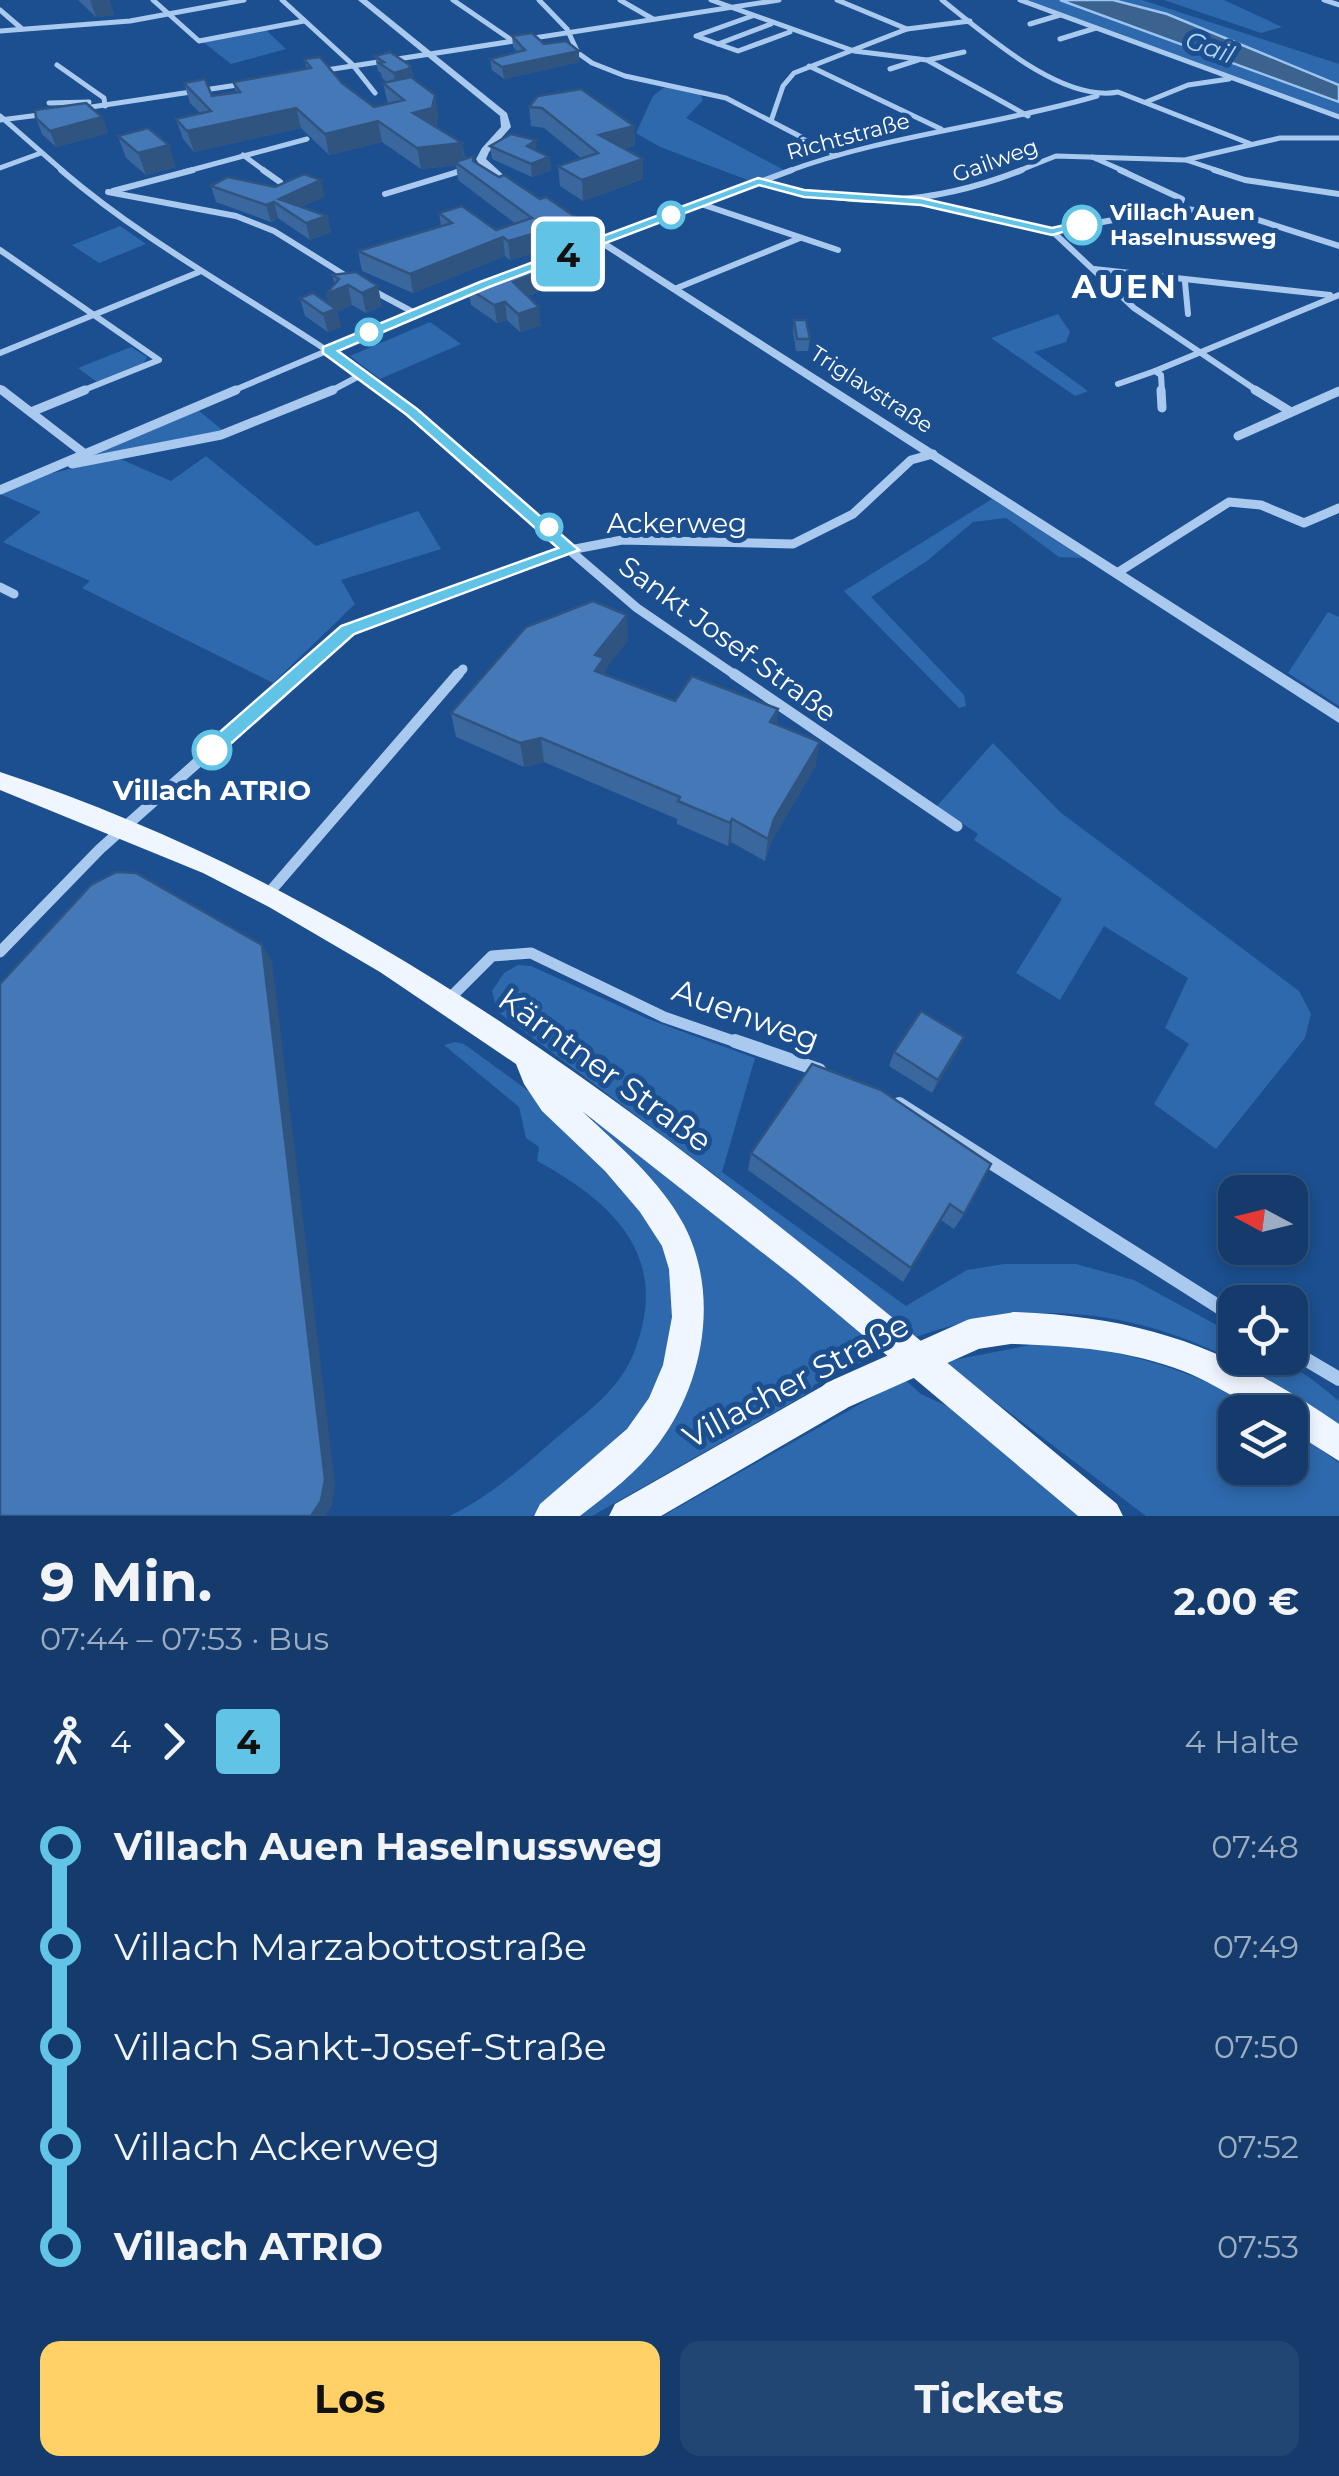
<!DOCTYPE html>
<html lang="de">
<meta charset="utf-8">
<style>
body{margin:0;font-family:Montserrat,sans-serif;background:#214673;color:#f1f3f6;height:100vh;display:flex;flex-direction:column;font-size:38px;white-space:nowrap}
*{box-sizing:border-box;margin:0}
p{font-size:32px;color:#9dadc1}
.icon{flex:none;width:55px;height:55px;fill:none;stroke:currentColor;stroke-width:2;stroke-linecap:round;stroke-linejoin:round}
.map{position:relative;height:1516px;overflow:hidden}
.sheet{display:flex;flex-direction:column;background:#143b6b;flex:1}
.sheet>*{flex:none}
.badge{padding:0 20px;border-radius:8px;font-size:35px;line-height:65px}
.needle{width:65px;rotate:277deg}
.buttons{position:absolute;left:1218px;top:1175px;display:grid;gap:20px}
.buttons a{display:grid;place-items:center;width:90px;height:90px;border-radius:20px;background:#143b6b;box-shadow:0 5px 15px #0003,0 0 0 2px #33557e;font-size:50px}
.map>.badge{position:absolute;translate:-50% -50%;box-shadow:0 0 0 5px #fff}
.legs{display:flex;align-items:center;gap:15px;height:110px;padding:0 40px;font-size:32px}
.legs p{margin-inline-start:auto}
.head{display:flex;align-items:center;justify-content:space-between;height:170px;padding:0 40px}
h1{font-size:55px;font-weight:700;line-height:75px}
.action{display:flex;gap:20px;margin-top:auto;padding:20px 40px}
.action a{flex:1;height:115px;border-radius:20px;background:#ffd166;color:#111;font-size:40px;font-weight:700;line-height:115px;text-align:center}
.action a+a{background:#214673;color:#f1f3f6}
ul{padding:0 40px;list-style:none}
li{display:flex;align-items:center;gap:35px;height:100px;font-size:38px}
li i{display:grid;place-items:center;width:15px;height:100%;margin:0 12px;background:currentColor}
li i::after{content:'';width:25px;height:25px;margin:-12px;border:8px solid;border-radius:50%;background:#143b6b}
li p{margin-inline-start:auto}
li:first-child i{background:linear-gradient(#0000 50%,currentColor 0)}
li:last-child i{background:linear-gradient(currentColor 50%,#0000 0)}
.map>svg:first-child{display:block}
</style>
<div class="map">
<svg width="1339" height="1516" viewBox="0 0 1339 1516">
<rect width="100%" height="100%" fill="#1b4f8f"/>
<g fill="#2e69ad">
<polygon points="1024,0 1060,0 1339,102 1339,116"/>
<polygon points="1113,0 1142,0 1339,64 1339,85 1302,73 1207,29"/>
<polygon points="1164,0 1224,0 1282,27 1261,33"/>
<polygon points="265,29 286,49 231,64 203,42"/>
<polygon points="667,85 699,91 703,100 686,118 784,170 753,182 660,147 636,133 653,96"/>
<polygon points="120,226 146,244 99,263 72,245"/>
<polygon points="1058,314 1070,332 1066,342 1034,352 1088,391 1075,396 991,338"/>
<polygon points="430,322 461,344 380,379 350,356"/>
<polygon points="131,347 147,357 143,364 97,382 78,368"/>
<polygon points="198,410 227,434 90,457"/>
<polygon points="206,456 316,546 418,511 441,549 341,580 355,604 273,683 82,588 90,581 3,542 41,512 0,494 44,475 118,458 171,481"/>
<polygon points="992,499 1083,558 1059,557 1006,518 973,522 927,561 871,597 964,695 966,706 959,708 844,591"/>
<polygon points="1328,612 1339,617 1339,706 1288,673"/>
<polygon points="993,743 1060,812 1299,991 1311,1014 1305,1038 1216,1149 1154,1104 1189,1044 1165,1028 1188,978 1104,926 1060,1000 1016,973 1062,899 974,840 978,834 937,806"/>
<path d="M 518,965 L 531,966 L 648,1019 L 755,1058 L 722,1172 L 906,1306 L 967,1270 L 1004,1264 L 1076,1264 L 1134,1280 L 1235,1335 L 1235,1358 C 1289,1358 1298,1368 1339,1401 L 1339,1427 C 1211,1330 1073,1280 916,1337 L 719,1178 L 497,1011 L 492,991 L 504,973 Z"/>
<path d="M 455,1042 L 464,1044 L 530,1092 L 629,1191 L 669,1256 L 676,1301 L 666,1368 L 649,1407 L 591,1468 L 532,1516 L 450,1516 C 490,1496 522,1468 555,1439 C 576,1421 600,1404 617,1382 C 630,1366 637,1347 642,1327 C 662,1245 602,1196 537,1161 L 539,1147 L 526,1138 L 519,1107 L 444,1045 Z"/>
<polygon points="597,1122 676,1180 864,1334 878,1354 814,1385 810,1392 592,1516 569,1516 639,1456 695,1292 593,1123"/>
<path d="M 1041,1343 C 1124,1348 1195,1371 1267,1412 L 1235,1412 L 1235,1468 L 1290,1468 L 1290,1427 L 1339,1463 L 1339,1516 L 1146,1516 L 943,1362 Z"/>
<polygon points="904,1379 921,1394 949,1407 1079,1516 663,1516"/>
</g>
<polygon fill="#3c6290" stroke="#9cc4f0" stroke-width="2.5" points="1060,0 1113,0 1167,14 1339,85 1339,102"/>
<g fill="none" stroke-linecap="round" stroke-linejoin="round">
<g stroke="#a9c9ee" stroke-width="5">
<polyline points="153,0 199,41 304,21"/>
<polyline points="282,0 352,64 375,93"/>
<polyline points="453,0 510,39"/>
<polyline points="539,0 567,29 578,53 592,63 625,76 726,98 834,154"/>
<polyline points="620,0 653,19"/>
<polyline points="711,0 854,51 927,60 1028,116"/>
<polyline points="837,0 907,29"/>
<path d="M 942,0 C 985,34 1061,103 1118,92 L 1251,144"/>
<polyline points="1020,0 1339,117"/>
<polyline points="1324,0 1339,5"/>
<polyline points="0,10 21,28"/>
<polyline points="771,24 718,44 738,51 790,32"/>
<polyline points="1030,24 1060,15"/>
<polyline points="0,31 130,21 244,0"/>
<polyline points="1060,39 1096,28"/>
<polyline points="718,44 696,36 752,16"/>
<polyline points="928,60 964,52"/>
<polyline points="57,65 104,98 105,106"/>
<polyline points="809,66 941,129"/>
<polyline points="890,69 918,60"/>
<polyline points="320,71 779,0"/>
<polyline points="1146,102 1188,85 1229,79"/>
<polyline points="49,103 89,102"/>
<polyline points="78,109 244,84"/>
<polyline points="0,116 64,172"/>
<polyline points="0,120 47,114"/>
<polyline points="771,121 783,86 794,73 907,29 970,21"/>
<polyline points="243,155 266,172"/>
<polyline points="1092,157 1126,172"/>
<polyline points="1186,160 1222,172"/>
<polyline points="0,168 41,153"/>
<polyline points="184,172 307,139"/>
<polyline points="456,172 466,169"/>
<path d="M 786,172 C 886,135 994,126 1097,96"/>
<polyline points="1016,172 1056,156 1185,160 1280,138 1339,138"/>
</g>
<g stroke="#a9c9ee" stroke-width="6">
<path d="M 61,170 C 161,256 281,313 386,392"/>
<polyline points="263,170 280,182"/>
<polyline points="1214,170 1245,180 1339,194"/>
<path d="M 759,182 C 857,208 928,207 1022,170"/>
<polyline points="113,191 193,170"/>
<polyline points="108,192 236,216 274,231 351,279"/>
<polyline points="385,194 464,170"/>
<polyline points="927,202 1052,231 1134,308 1259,392"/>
<polyline points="701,204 838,250"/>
<polyline points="1179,208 1252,218 1339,246"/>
<polyline points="1053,231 1179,208 1182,199 1120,170"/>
<polyline points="0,250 159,360 79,392"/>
<polyline points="555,258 792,170"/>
<polyline points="1094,269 1330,295"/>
<polyline points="1185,282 1188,314"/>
<polyline points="677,288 800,238"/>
<polyline points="370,289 413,312"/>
<polyline points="0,353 199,272"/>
<polyline points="1118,384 1155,371"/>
<polyline points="0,388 6,392"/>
<polyline points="230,392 478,287"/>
<polyline points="329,392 361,375"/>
<polyline points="1162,392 1161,375 1155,371 1339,295"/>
<polyline points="1335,392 1339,391"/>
</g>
<g stroke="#a9c9ee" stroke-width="9">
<polyline points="2,390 85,454"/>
<polyline points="383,390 637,608 738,677"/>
<polyline points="1161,390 1162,408"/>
<polyline points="1255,390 1288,410"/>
<polyline points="31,412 85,390"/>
<polyline points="1238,436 1339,391"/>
<polyline points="72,464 221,435 333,390"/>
<polyline points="0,490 236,390"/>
<polyline points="1117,573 1229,502 1261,505 1304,523 1339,508"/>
<polyline points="0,587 14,594"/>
<polyline points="294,677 347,630 570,550 622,540 793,544 853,514 911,460 933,454"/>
<polyline points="456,677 463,669"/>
</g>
<g stroke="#a9c9ee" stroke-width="11">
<polyline points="734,674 957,826"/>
<polyline points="268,894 458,674"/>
<polyline points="0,952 100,849 297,674"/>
<polyline points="447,1001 492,956 531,953 664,1017 742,1044"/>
</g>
<g stroke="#a9c9ee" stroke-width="14">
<polyline points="735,1041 819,1070"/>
<polyline points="899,1104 1235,1317"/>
<polyline points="1290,1350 1339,1379"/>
</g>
<g fill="#a9c9ee" fill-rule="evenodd">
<path d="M 358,0 L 367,0 L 507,113 L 511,127 L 489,152 L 486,159 L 509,180 L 509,184 C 496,185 482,170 476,159 L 482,148 L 501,127 L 500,116 Z"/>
<polygon points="562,213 1339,709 1339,723 558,218 557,216"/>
</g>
<g fill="#f0f6ff" fill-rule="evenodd">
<path d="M 0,772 C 431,913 774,1220 1117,1504 L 1123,1516 L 1078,1516 L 796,1279 L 582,1111 C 619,1146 660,1180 684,1225 C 720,1294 704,1383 659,1443 C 638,1472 608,1494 580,1516 L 534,1516 L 540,1504 L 627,1429 L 649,1398 L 663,1365 L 672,1317 L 669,1269 L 662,1246 L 640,1212 L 605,1171 L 542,1111 L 524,1084 L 516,1064 L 380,972 L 269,907 L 203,873 L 0,790 Z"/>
<path d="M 1013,1312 C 1147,1317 1229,1349 1339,1424 L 1339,1461 L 1290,1430 L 1290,1412 C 1246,1412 1223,1386 1183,1371 C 1128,1350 1071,1346 1013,1344 L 1002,1339 L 997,1328 L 1002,1317 Z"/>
<polygon points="835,1379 847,1384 852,1396 847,1408 661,1516 609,1516 615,1504"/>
</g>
<polyline stroke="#f0f6ff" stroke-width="31" points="835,1396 974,1334 1013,1328"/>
</g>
<g fill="#3a679d">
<polygon points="78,0 109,0 114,15 96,17"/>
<polygon points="512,36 544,44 579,51 579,62 504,79 492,70 490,59 518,52 513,47"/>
<polygon points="375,56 411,66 413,78 438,115 436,127 462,143 465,159 475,162 582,239 510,260 505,256 413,293 362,271 358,251 441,226 439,213 496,230 516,224 458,180 456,165 421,169 382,142 329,155 301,128 194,152 183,139 176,119 200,113 190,103 184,83 212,96 236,93 233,82 307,69 304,59 342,83 374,107 388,104 383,83 387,82 382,78 381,73 378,71"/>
<polygon points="581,89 634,126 635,146 624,149 643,159 643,179 583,201 560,186 558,166 581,158 544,128 531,126 529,107"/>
<polygon points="102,117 108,133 56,147 42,134 36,118"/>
<polygon points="118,136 176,167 146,175 126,158"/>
<polygon points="490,146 536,151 549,157 551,170 532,177 492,159"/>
<polygon points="211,186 325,196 302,207 327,216 331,232 310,240 278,218 271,222 216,202"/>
<polygon points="571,260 573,277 527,296 541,325 520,332 507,320 497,323 471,305 468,288"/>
<polygon points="332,275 382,306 366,313 352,305 337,311 341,327 328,332 305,316 300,298 328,303 335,284"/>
<polygon points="794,320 810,339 808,351 796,351 793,332"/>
<polygon points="628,640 605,669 605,675 675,701 778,709 776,725 816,765 771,842 765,861 731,842 728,846 677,824 677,819 544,762 524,767 456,737 451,713"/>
<polygon points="894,1052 957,1052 932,1093 889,1066"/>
<polygon points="812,1064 964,1214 954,1229 941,1220 903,1282 748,1170 751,1153"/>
</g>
<g fill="#305480">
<polygon points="90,0 109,0 114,15 96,17"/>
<polygon points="579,51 579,62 504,79 502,67"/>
<polygon points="411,66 413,81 396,88 394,73"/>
<polygon points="435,95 438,115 435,129 413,113"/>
<polygon points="296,108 301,128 194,152 187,131"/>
<polygon points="102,117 108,133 56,147 50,131"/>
<polygon points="378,121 382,142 329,155 325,134"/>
<polygon points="634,126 635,146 600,155 599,135"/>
<polygon points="536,140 537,154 527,146"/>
<polygon points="462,143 465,164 455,162 456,165 421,169 417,148"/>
<polygon points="169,145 176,167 146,175 138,153"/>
<polygon points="549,157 551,170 532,177 531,164"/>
<polygon points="643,159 643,179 583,201 582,180"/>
<polygon points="321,180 325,196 290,213 279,199"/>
<polygon points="274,202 278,218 271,222 266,205"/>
<polygon points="327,216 331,232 310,240 306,223"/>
<polygon points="580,220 582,239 510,260 508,241"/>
<polygon points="503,237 505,256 413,293 410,274"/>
<polygon points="571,260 573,277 516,300 513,282"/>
<polygon points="348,285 352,305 337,311 341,327 328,332 323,314 330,311 326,294"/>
<polygon points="378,286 382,306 366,313 362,293"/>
<polygon points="505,302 507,320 497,323 494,305"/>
<polygon points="539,307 541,325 520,332 518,314"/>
<polygon points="627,615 628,640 605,669 606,683 595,671 595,655"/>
<polygon points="778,709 775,733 770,722"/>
<polygon points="541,738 544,762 524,767 520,743"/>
<polygon points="820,742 816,765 771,842 765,861 768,839 774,819"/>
<polygon points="732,819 731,842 728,846 730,823"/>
<polygon points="262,945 272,961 335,1484 332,1506 325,1516 311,1516"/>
<polygon points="964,1037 957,1052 932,1093 938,1080"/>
</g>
<g fill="#4478b7" stroke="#305480" stroke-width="2.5">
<polygon points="532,33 544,44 566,41 579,51 502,67 490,59 525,50 512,36"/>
<polygon points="390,52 411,66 408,69 394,73 379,63 384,62 375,56"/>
<polygon points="320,57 342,83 374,107 404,100 383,83 411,77 435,95 432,108 413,113 462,143 417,148 378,121 325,134 296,108 187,131 176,119 211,111 184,83 205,79 212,96 240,92 233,82 311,68 304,59"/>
<polygon points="581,89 634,126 599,135 643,159 582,180 558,166 598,153 542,108 529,107 538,96"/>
<polygon points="86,103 102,117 50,131 36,118 35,110"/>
<polygon points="148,128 169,145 138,153 118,136"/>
<polygon points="511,134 536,140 527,146 549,157 531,164 490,146"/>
<polygon points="474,156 473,161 499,177 504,175 540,199 546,197 580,220 508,241 503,237 410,274 358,251 452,223 439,213 462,206 496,230 532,218 455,162"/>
<polygon points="304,174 321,180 279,199 327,216 306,223 274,202 266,205 211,186 228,177 275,187"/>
<polygon points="557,251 571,260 513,282 539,307 518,314 505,302 494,305 468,288"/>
<polygon points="356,272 378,286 362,293 348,285 326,294 339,279 332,275"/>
<polygon points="313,293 336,309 323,314 300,298"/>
<polygon points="794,320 806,320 810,339 797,339"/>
<polygon points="593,601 627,615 595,655 604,658 595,671 675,701 692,676 778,709 770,722 820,742 774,819 768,839 732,819 730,823 678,801 680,797 541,738 520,743 451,713 526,627"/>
<polygon points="116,872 136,873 262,945 325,1479 321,1501 311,1516 0,1516 0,984 91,885"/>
<polygon points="921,1011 964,1037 938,1080 894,1052"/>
<polygon points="812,1064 881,1090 991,1164 964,1214 950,1204 911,1268 751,1153"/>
</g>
<polygon fill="#61c4e6" stroke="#fff" stroke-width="2.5" points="758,178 804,190 921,198 1052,228 1082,221 1088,225 1052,235 921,205 804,197 759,185 489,287 338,351 417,409 579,550 354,634 218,755 205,755 205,745 341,626 558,548 407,415 323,353 323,347 480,282"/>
<g fill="#fff" stroke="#61c4e6" stroke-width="5">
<circle cx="671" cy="215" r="12"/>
<circle cx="1082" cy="225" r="18"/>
<circle cx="369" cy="332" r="12"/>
<circle cx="549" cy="527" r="12"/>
<circle cx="212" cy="750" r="18"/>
</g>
<g text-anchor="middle" stroke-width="10" stroke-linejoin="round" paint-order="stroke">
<g font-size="22" fill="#fff" stroke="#1b4f8f">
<text transform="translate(848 136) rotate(-15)" y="8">Richtstraße</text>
<text transform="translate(995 160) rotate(-20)" y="8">Gailweg</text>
<text transform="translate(872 389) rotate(33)" y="8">Triglavstraße</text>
</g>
<g font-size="22" font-weight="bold" fill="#fff" stroke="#1b4f8f" text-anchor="start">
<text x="1110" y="220">Villach Auen<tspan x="1110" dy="25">Haselnussweg</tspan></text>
</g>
<g font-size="25" font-style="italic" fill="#b5d3f5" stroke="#1b4f8f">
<text transform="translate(1210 47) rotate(20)" y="9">Gail</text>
</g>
<g font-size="28" fill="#fff" stroke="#1b4f8f">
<text x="677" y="533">Ackerweg</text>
<text transform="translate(728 639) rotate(36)" y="10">Sankt Josef-Straße</text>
</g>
<g font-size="28" font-weight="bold" fill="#fff" stroke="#1b4f8f">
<text x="212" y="800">Villach ATRIO</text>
</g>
<g font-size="32" font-weight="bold" letter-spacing="2.5" fill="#fff" stroke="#1b4f8f">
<text x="1125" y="298">AUEN</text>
</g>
<g font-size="32" fill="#fff" stroke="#1b4f8f">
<text transform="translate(746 1015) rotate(20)" y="11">Auenweg</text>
<text transform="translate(605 1070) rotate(36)" y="11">Kärntner Straße</text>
<text transform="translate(796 1381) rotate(-28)" y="11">Villacher Straße</text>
</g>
</g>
</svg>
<div class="buttons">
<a><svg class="needle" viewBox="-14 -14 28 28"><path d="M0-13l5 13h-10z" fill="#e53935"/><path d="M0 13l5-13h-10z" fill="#9dadc1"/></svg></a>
<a><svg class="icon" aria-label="locate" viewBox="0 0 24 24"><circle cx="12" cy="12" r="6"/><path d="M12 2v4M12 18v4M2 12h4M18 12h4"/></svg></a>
<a><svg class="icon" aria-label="layers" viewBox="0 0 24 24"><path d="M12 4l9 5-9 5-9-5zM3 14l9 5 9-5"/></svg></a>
</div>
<b class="badge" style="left:568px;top:254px;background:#61c4e6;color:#111">4</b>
</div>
<section class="sheet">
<div class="head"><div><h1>9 Min.</h1><p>07:44 – 07:53 · Bus</p></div><b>2.00 €</b></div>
<div class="legs"><svg class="icon" aria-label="walk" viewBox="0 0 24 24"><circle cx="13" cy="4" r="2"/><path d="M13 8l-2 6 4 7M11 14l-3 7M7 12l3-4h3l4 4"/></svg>4<svg class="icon" aria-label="forward" viewBox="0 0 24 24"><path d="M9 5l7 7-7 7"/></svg><b class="badge" style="background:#61c4e6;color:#111">4</b><p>4 Halte</p></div>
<ul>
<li><i style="color:#61c4e6"></i><b>Villach Auen Haselnussweg</b><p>07:48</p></li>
<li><i style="color:#61c4e6"></i><span>Villach Marzabottostraße</span><p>07:49</p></li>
<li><i style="color:#61c4e6"></i><span>Villach Sankt-Josef-Straße</span><p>07:50</p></li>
<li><i style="color:#61c4e6"></i><span>Villach Ackerweg</span><p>07:52</p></li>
<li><i style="color:#61c4e6"></i><b>Villach ATRIO</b><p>07:53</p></li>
</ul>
<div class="action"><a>Los</a><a>Tickets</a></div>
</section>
